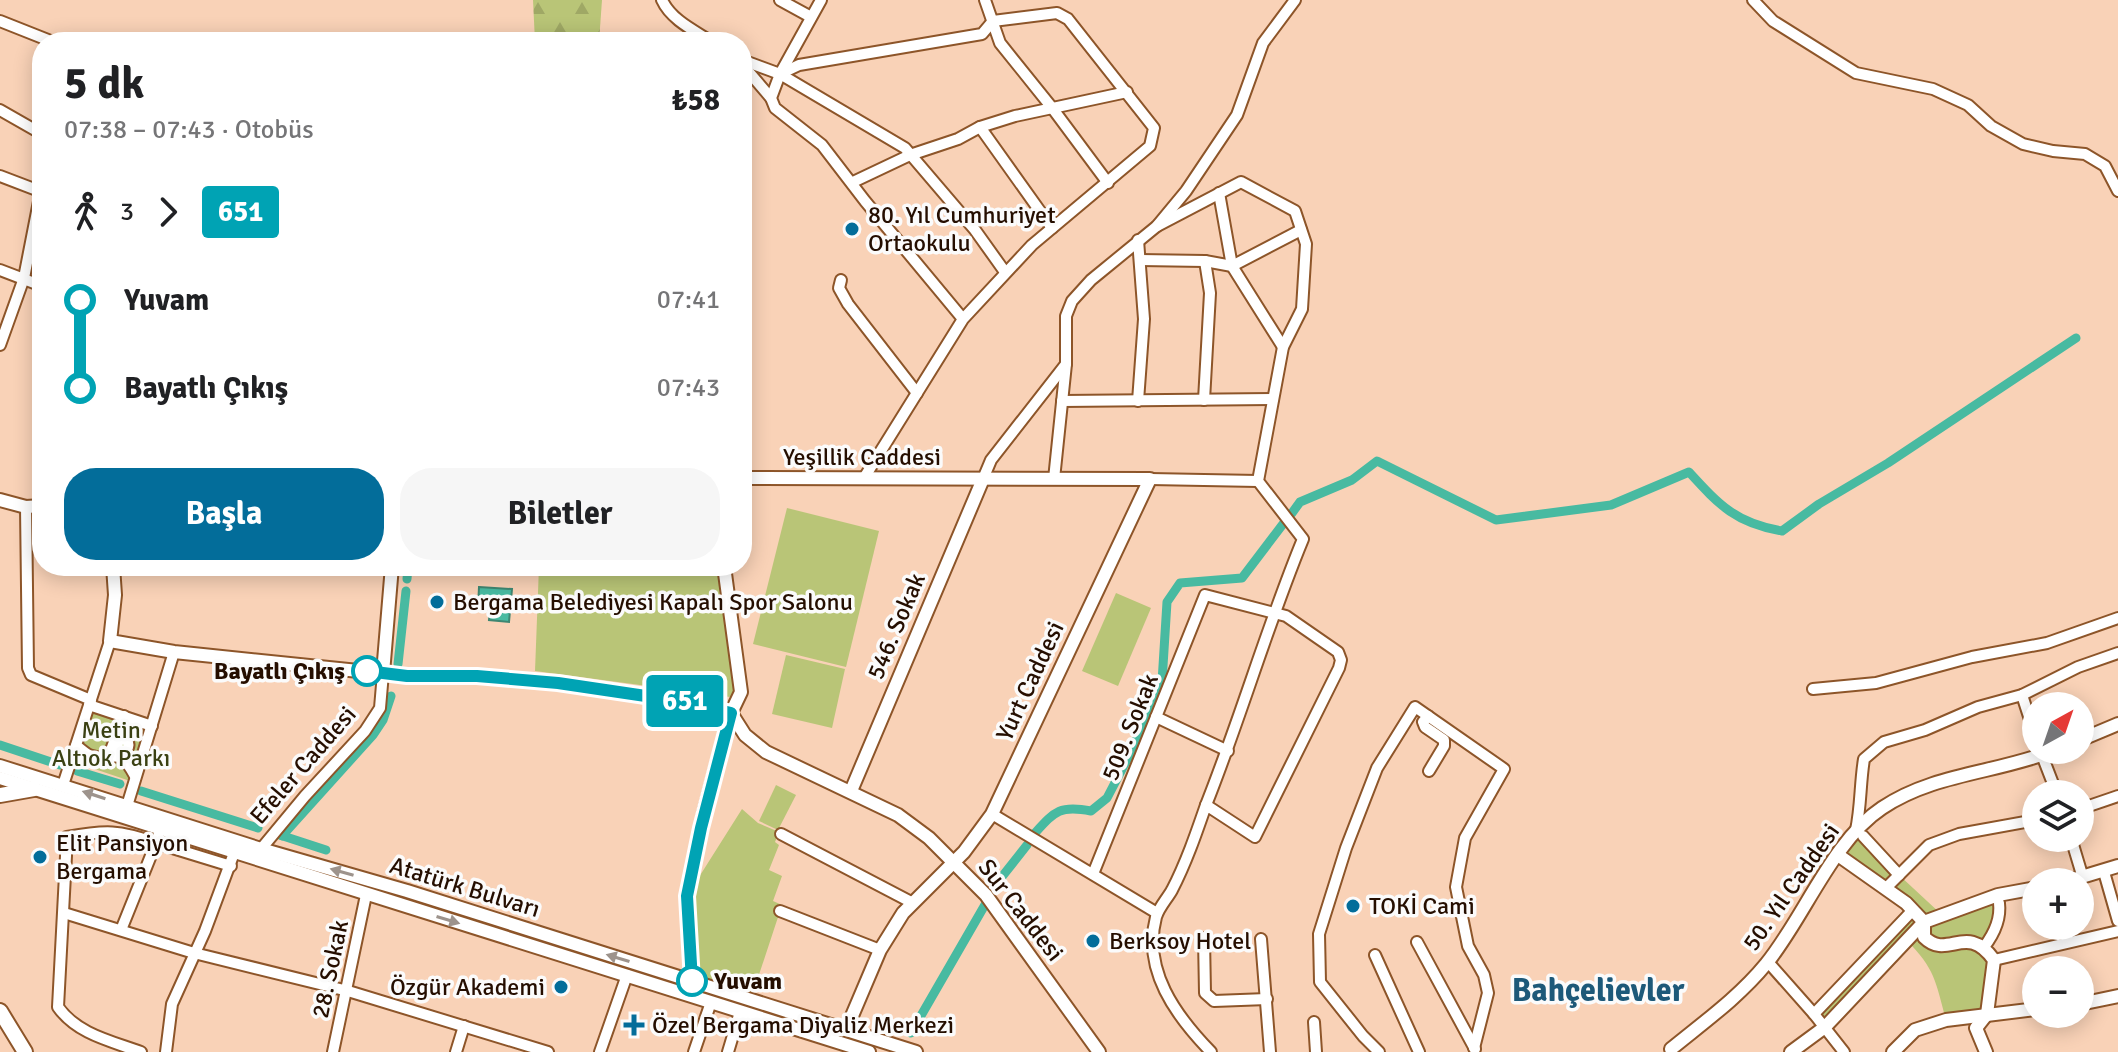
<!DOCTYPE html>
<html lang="tr">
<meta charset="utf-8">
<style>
body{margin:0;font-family:Signika,sans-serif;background:#f6f6f6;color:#202124;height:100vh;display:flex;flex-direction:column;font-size:30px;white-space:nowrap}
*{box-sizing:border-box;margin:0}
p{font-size:26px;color:#757577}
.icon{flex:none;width:44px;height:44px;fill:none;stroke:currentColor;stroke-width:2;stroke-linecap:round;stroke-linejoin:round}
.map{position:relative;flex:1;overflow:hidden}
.details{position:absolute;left:32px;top:32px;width:720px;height:544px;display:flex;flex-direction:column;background:#fff;border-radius:32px;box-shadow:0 4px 20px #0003}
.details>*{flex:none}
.badge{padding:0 16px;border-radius:6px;font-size:28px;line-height:52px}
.needle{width:52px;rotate:40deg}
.fabs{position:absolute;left:2022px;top:692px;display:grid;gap:16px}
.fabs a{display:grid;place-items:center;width:72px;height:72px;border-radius:50%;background:#fff;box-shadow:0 4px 20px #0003;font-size:40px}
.map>.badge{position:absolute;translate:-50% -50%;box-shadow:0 0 0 4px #fff}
.legs{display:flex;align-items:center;gap:12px;height:88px;padding:0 32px;font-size:26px}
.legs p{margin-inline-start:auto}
.head{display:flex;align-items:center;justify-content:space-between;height:136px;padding:0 32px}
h1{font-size:44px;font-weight:700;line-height:60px}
.primary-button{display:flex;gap:16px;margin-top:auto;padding:16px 32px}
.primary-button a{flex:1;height:92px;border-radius:32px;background:#036d9a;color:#fff;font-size:32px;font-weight:700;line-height:92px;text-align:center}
.primary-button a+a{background:#f6f6f6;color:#202124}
ul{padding:0 32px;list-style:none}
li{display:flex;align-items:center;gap:28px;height:88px;font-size:30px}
li i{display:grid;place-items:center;width:12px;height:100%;margin:0 10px;background:currentColor}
li i::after{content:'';width:20px;height:20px;margin:-10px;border:6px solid;border-radius:50%;background:#fff}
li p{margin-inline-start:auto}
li:first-child i{background:linear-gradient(#0000 50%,currentColor 0)}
li:last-child i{background:linear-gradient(currentColor 50%,#0000 0)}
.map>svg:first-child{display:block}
</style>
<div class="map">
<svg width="2118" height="1052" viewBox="0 0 2118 1052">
<defs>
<pattern id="forest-firs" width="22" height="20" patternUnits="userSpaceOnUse" patternTransform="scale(2)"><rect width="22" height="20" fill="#b9c577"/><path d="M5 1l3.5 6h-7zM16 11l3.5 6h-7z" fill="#9fa865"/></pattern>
<pattern id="water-ripples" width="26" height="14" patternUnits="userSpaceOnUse" patternTransform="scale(2)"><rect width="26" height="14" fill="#48baa1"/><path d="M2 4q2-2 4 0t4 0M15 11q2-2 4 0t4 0" fill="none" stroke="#3c9681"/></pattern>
</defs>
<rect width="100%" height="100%" fill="#f9d2b7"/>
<polygon fill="url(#forest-firs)" points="533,0 602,0 599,42 535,42"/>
<g fill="#b9c577">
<polygon points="787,508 879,531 846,667 753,644"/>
<polygon points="539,566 718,566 735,693 730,697 535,671"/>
<polygon points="1116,593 1151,608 1118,686 1082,671"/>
<polygon points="786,655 845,669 832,728 772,714"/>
<polygon points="89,705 152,726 133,782 71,761"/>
<polygon points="776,785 796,795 778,830 759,821"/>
<polygon points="742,809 758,823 779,832 775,842 779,845 769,870 782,876 773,901 782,905 751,999 692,981 687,896"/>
<path d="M 1858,830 L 1899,875 L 1941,914 L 1998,895 L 2000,913 L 1985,947 L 1994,960 L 1987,1014 L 1946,1020 C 1936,983 1935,968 1907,941 L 1825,1027 L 1814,1014 L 1913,910 L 1838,855 Z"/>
</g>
<polygon fill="url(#water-ripples)" stroke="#3e8671" stroke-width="2" points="479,587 512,589 509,622 489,620 490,608 478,607"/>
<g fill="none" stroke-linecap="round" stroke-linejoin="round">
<g stroke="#48baa1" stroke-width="9">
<path d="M 1292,513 L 1300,502 L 1352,480 L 1377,461 L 1496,520 L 1611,505 L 1689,472 C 1720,506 1736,523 1782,531 L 1819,504 L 1888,463 L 2076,338"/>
<polyline points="407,579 408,566"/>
<polyline points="398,664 406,591"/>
<polyline points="0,745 60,765"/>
<polyline points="77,771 120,784"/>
<polyline points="141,791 258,828"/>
<path d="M 1035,833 C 1055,811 1060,805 1091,811 L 1107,798 L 1130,754 L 1162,682 L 1167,602 L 1180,583 L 1242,578 L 1283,524"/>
<polyline points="280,835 326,850"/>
<polyline points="282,836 373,735 383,720 391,696"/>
<polyline points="997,883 1027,845"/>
<polyline points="911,1033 986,903"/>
</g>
<defs>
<g id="minor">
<path d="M 662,0 C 671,20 695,31 712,42"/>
<polyline points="780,0 811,17"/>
<polyline points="985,0 1000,43 1053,109 1108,183"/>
<polyline points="1753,0 1773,21 1856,73 1933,89 1968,105 1991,126 2023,144 2053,151 2085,154 2105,166 2118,191"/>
<polyline points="0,21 53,42"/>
<polyline points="742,60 780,74 905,148 975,230 1005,272"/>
<polyline points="742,64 771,98"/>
<polyline points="780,74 821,0"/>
<polyline points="0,110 42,134"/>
<polyline points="980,127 1052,228"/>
<polyline points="0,176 42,192"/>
<polyline points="853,182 910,155 958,139 980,127 1015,116 1127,92"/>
<polyline points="1219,193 1232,266 1283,347"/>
<path d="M 1157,226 L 1241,182 L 1295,211 L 1306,244 L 1302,309 L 1283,347 L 1258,481 L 1303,539 C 1267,626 1241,717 1206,805"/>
<polyline points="1140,260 1205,261 1232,266 1301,230"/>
<polyline points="0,270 42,286"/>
<polyline points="841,280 839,288 848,304 917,393"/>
<polyline points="0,345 24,278 42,186"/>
<polyline points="1204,400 1210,293 1205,261"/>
<polyline points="1062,401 1273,399"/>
<polyline points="1138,401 1144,319 1138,240"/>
<polyline points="864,478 963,319 1032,245 1150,146 1154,128 1068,19 1057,13 993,21 982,34 799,65 780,74 771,98 775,108 822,145 865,201 963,319"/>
<polyline points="983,479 991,460 1066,364"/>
<polyline points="1054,479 1066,364 1066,316 1072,301 1091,280 1157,226 1186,191 1237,115 1263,43 1295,0"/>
<polyline points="1150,479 1258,481"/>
<polyline points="26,507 28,668 31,675 91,700"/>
<polyline points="1813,689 1876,683 1972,657 2047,643 2118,618"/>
<polyline points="2022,695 2036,738"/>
<polyline points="89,705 152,726"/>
<polyline points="1428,716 1423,722 1425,727 1444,740 1444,746 1429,771"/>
<polyline points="1156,717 1228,751"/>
<circle cx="123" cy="745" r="5.5"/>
<path d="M 76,746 C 82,749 86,755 92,756 C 115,763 117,743 135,776"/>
<polyline points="2040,750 2057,794"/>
<polyline points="109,755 124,716"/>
<polyline points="63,785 110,641"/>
<polyline points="127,806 174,652"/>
<polyline points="2080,809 2118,796"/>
<polyline points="992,814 1157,913"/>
<path d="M 1856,830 C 1861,807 1860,783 1864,759 L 1884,742 L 1925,730 L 1978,707 L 2022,695 L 2078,667 L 2118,653"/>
<polyline points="781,834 911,902"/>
<polyline points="1863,836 1899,875"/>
<polyline points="2071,838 2083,878"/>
<polyline points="261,849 305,796 365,731 380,708 383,673"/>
<polyline points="2104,872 2118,921"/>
<path d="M 1093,874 L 1205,595 L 1286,616 L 1338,652 L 1341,660 L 1339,668 L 1255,837 L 1206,805 C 1196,834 1186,863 1172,890 C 1167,899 1159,907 1156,917 C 1142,970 1176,1016 1211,1052"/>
<polyline points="1886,888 1929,845 1959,834 2036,820"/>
<polyline points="780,911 880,950"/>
<polyline points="64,913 194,953 348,991 548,1052"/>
<polyline points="121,930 156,843 231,866"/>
<polyline points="1204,938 1205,993 1214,1001 1267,999"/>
<polyline points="1261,939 1270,1052"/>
<polyline points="1417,942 1475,1049"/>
<path d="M 1984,947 C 1994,934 2001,919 1999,903"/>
<polyline points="1375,955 1419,1052"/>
<polyline points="1994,960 2118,931"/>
<polyline points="1768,962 1814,1014 1844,1052"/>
<polyline points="1814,1014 1913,910"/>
<polyline points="1314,1022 1316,1052"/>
<path d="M 141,1052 C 111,1041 77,1034 58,1007 L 67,837 C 106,830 119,830 156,843 L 160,829"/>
<polyline points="166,1052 172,1004 205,931 234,853"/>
<polyline points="333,1052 366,895"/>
<polyline points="456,1052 464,1026"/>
<polyline points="600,1052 627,975"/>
<polyline points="694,1052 711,1002"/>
<polyline points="728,1052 740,1012"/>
<polyline points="1379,1052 1363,1036 1320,982 1319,934 1346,848 1377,768 1415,707 1504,769 1465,838 1456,887 1468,946 1484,975 1488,993 1474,1048"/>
</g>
<g id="major">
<polyline points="742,478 1150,479 992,814 964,852 903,913 880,950 846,1030"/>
<polyline points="0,500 26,507 42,506"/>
<polyline points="113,566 115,595 110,641 174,652 407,676 477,676 558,683 686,702 731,713"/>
<polyline points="383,673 392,566"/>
<polyline points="731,713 745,735 766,752 898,815 929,838 986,895 1099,1052"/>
<polyline points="2080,740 2118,724"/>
<polyline points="0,766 261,849 407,891 916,1052"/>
<polyline points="0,778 869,1052"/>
<polyline points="851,791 983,479"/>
<path d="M 1838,855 L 1906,903 L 1924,922 L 1924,937 C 1948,961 1966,921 1994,960 L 1987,1014 L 1976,1028 L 1986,1052"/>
<polyline points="2065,882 2118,866"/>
<polyline points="692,981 687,896 705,810 731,713 741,692 724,566"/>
<polyline points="2080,1004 2118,996"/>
<path d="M 1671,1049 C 1704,1022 1739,997 1766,964 C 1804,918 1832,841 1882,808 C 1934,773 1998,773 2055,750"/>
<polyline points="1791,1052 1825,1027 1924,922 1998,895 2036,888"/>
<polyline points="1893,1052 1915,1030 1946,1020 2036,1009"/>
</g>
<g id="highway">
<polyline points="0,795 34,789"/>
<polyline points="0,1011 25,1052"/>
</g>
</defs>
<use href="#minor" stroke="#8d5529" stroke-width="14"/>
<use href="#major" stroke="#8d5529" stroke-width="16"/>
<use href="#highway" stroke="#8d5529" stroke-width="18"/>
<use href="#minor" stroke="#fff" stroke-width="10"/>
<use href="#major" stroke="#fff" stroke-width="12"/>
<use href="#highway" stroke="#fff" stroke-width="14"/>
</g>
<defs><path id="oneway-solid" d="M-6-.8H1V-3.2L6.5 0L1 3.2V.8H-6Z" transform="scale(2)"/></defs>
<g fill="#9d938c">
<use href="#oneway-solid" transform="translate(94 795) rotate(-162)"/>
<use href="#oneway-solid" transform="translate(342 872) rotate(-164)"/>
<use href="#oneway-solid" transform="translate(448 920) rotate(17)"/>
<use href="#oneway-solid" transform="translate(618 958) rotate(-163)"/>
</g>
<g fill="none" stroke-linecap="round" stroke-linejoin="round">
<defs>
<polyline id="line-1" points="367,671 407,676 477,676 558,683 686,702 731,713 701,828 687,896 692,981"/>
</defs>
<use href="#line-1" stroke="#fff" stroke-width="18"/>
<use href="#line-1" stroke="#00a3b4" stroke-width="12"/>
</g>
<g fill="#036d9a" stroke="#fbfbfb" stroke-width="3">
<circle cx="852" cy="229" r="8"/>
<circle cx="437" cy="602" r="8"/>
<circle cx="40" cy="857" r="8"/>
<circle cx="1353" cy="906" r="8"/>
<circle cx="1093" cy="941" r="8"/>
<circle cx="561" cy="987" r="8"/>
<path d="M630 1013h8v8h8v8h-8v8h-8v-8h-8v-8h8z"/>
</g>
<g fill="#fff" stroke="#00a3b4" stroke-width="4">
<circle cx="367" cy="671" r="14"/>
<circle cx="692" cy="981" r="14"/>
</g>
<g text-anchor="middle" stroke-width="7" stroke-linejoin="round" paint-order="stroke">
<g font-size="24" fill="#250e00" stroke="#fbfbfb" text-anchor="start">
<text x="868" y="223">80. Yıl Cumhuriyet<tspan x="868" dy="28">Ortaokulu</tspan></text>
<text x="453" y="610">Bergama Belediyesi Kapalı Spor Salonu</text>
<text x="56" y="851">Elit Pansiyon<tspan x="56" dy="28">Bergama</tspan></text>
<text x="1369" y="914">TOKİ Cami</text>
<text x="1109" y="949">Berksoy Hotel</text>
<text x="545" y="995" text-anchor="end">Özgür Akademi</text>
<text x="652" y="1033">Özel Bergama Diyaliz Merkezi</text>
</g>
<g font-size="24" fill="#250e00" stroke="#fbfbfb">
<text x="862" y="465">Yeşillik Caddesi</text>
<text transform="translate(896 626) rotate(-67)" y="8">546. Sokak</text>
<text transform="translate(1030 681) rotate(-65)" y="8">Yurt Caddesi</text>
<text transform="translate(1130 727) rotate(-68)" y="8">509. Sokak</text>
<text transform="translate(303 765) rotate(-49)" y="8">Efeler Caddesi</text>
<text transform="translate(465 887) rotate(17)" y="8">Atatürk Bulvarı</text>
<text transform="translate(1791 887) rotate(-55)" y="8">50. Yıl Caddesi</text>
<text transform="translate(1021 910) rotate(52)" y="8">Sur Caddesi</text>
<text transform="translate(330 969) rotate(-78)" y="8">28. Sokak</text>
</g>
<g font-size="24" font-weight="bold" fill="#250e00" stroke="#fbfbfb" text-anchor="end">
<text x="345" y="679">Bayatlı Çıkış</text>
<text x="714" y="989" text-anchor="start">Yuvam</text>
</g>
<g font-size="24" fill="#3a4012" stroke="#fbfbfb">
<text x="111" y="738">Metin<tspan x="111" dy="28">Altıok Parkı</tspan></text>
</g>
<g font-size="32" font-weight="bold" fill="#1d5979" stroke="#fbfbfb">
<text x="1598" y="1001">Bahçelievler</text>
</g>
</g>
</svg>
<div class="fabs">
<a><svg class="needle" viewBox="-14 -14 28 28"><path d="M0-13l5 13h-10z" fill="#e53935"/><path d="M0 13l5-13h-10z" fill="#757577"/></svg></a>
<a><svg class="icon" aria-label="layers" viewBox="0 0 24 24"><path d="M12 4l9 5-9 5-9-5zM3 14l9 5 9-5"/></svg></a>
<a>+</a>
<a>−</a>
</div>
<b class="badge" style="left:685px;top:701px;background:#00a3b4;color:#fff">651</b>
<section class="details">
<div class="head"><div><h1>5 dk</h1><p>07:38 – 07:43 · Otobüs</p></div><b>₺58</b></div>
<div class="legs"><svg class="icon" aria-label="walk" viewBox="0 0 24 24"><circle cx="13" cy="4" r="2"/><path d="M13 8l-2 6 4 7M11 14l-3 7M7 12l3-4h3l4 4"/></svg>3<svg class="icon" aria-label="forward" viewBox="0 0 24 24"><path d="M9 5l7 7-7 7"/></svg><b class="badge" style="background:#00a3b4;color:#fff">651</b></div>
<ul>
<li><i style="color:#00a3b4"></i><b>Yuvam</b><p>07:41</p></li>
<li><i style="color:#00a3b4"></i><b>Bayatlı Çıkış</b><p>07:43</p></li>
</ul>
<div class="primary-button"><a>Başla</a><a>Biletler</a></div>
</section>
</div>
